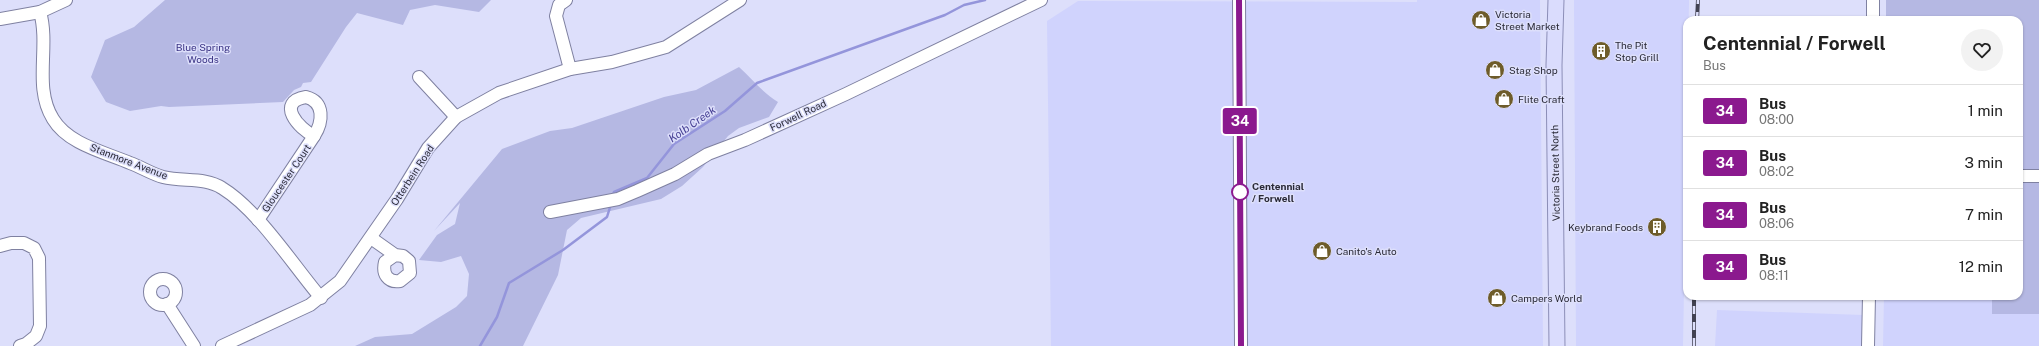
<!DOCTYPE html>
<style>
body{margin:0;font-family:"Public Sans",sans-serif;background:#f2f2f2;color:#222;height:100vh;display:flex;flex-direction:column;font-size:15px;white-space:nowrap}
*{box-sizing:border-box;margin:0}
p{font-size:13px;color:#767676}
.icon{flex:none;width:22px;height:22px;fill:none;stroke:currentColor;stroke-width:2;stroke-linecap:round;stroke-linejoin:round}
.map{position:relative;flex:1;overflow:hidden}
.sheet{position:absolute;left:1683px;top:16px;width:340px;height:284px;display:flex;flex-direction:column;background:#fff;border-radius:12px;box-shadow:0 1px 3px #0004}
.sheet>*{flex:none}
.badge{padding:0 8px;border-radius:3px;font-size:14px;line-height:26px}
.map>.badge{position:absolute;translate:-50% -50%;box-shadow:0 0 0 2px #fff}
.round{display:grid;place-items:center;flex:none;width:42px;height:42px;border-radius:21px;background:#f2f2f2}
.overview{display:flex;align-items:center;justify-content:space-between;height:68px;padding:0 20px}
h1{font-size:19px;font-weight:700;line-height:30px}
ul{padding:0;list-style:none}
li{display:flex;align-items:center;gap:12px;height:52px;padding:0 20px;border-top:1px solid #e0e0e0}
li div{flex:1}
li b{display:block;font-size:15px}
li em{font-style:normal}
li .badge{min-width:44px;font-weight:700;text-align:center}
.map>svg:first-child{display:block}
</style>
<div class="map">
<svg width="2039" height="346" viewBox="0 0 2039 346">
<rect width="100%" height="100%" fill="#dddffb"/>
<g fill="#d0d3fd">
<polygon points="1417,0 1540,0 1543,346 1051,346 1047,21 1078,1 1417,2"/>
<polygon points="1574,0 1689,0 1683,346 1576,346"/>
<polygon points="1884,296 1992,296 1992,314 2039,314 2039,346 1883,346"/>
<polygon points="1717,310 1863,315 1863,346 1715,346"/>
</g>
<g fill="#b5b8e3">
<polygon points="165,0 491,0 479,12 435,5 410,10 403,25 357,13 346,27 311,82 303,83 301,87 294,90 283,102 169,107 161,106 130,111 106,102 91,77 105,40 134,27"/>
<polygon points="1886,0 2039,0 2039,314 1992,314 1992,296 2019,296 2019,20 1886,20"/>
<path d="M 739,67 C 752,79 763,93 778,102 L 769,117 L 739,128 L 728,136 L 703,167 L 682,186 L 661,199 L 581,218 L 567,230 L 558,275 L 523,346 L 355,346 L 375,337 L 412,334 L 456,307 L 467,296 L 469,274 L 461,256 L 441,262 L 419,260 L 437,235 L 455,224 L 460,203 L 434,231 L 502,149 L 550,131 L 572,128 L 664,97 L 696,90 Z"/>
</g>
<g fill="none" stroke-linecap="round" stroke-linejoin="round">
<g stroke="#9495db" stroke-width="2.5">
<polyline points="613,195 614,192 647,178 674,144 725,111 757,83 945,15 964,5 985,0"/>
<polyline points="480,346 497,317 509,283 563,250 607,217 611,204"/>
</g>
<defs>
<g id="minor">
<polyline points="566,0 559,5 556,16 570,69"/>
<polyline points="1239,0 1241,346"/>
<path d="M 40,12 C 50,47 33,87 53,119 C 68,144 104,152 130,163 C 141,167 152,174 163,177 C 183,182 205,177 222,188 C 258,210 293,265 321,298"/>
<polyline points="0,19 40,12 66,0"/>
<polyline points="1873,20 1873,0"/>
<polyline points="419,77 456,117"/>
<path d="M 306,97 C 325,102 323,122 314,136 C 299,129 275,102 306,97 Z"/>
<polyline points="2019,176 2039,176"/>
<polyline points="550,212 618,199 637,191 675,174 708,154 745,140 846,94 1041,0"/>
<polyline points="258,220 314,136"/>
<path d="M 371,238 L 395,255 L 403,256 L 409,261 L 410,273 L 400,281 C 388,283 382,274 385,262 L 395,255"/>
<polyline points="0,246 11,243 24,243 34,248 39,258 40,326 36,336 26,344 20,346"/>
<circle cx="163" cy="292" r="13"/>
<polyline points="167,304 194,346"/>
<polyline points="222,346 310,305 340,281 397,199 428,148 456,117 499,93 570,69 612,62 666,47 740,0"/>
<polyline points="1868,346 1869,296"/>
</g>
<polyline id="major" points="1556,0 1554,65 1557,346"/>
</defs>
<use href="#minor" stroke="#7f81a1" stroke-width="14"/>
<use href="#major" stroke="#8c8eb7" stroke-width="17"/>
<use href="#minor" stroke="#fff" stroke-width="12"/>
<use href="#major" stroke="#dadcfd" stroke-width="15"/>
<defs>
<g id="rail">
<polyline points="1697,20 1698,0"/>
<polyline points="1694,346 1694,296"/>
</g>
</defs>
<use href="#rail" stroke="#424252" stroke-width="4"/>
<use href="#rail" stroke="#dddffb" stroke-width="2.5" stroke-dasharray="8" stroke-linecap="butt"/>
</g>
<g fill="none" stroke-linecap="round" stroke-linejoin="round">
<defs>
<polyline id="line" points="1239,0 1241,346"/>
</defs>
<use href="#line" stroke="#fff" stroke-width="9"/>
<use href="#line" stroke="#8b198e" stroke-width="6"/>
</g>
<defs>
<symbol id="shop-disc" viewBox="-11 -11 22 22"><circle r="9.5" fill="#6e5c2a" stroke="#dddffb"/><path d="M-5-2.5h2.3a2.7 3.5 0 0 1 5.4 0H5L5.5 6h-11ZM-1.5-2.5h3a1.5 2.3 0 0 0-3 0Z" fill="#fff"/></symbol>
<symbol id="building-disc" viewBox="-11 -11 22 22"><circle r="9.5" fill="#6e5c2a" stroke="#dddffb"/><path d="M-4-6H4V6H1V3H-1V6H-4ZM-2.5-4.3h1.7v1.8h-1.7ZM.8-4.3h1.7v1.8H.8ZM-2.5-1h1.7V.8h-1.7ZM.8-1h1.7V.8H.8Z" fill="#fff"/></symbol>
</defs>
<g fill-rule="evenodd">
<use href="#shop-disc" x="1470" y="9" width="22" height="22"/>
<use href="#building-disc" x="1590" y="40" width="22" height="22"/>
<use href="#shop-disc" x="1484" y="59" width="22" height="22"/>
<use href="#shop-disc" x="1493" y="88" width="22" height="22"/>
<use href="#building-disc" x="1646" y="216" width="22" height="22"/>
<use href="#shop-disc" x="1311" y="240" width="22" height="22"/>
<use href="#shop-disc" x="1486" y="287" width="22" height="22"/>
</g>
<circle fill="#fff" stroke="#8b198e" stroke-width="2" cx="1240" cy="192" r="8"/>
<g text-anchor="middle" stroke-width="3" stroke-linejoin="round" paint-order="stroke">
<g font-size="10" fill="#2a2a37" stroke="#dddffb" text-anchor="start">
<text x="1495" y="18">Victoria<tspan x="1495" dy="12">Street Market</tspan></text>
<text x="1615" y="49">The Pit<tspan x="1615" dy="12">Stop Grill</tspan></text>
<text x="1509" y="74">Stag Shop</text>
<text x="1518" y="103">Flite Craft</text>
<text x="1643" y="231" text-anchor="end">Keybrand Foods</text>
<text x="1336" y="255">Canito's Auto</text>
<text x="1511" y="302">Campers World</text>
</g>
<g font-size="10" fill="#3a3384" stroke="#dddffb">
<text x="203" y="51">Blue Spring<tspan x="203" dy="12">Woods</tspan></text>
</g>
<g font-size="10" fill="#2a2a37" stroke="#dddffb">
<text transform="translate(798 115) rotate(-25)" y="4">Forwell Road</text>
<text transform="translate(129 161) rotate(21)" y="4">Stanmore Avenue</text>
<text transform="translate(1555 173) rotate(-91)" y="4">Victoria Street North</text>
<text transform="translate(412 175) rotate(-57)" y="4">Otterbein Road</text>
<text transform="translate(286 178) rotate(-56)" y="4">Gloucester Court</text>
</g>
<g font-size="10" font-weight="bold" fill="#2a2a37" stroke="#dddffb" text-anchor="start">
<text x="1252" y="190">Centennial<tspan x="1252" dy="12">/ Forwell</tspan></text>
</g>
<g font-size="11" font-style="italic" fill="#474194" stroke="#dddffb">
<text transform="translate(692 124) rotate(-35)" y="4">Kolb Creek</text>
</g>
</g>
</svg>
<b class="badge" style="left:1240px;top:121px;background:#8b198e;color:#fff">34</b>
<section class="sheet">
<div class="overview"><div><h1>Centennial / Forwell</h1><p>Bus</p></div><a class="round"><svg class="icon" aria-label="heart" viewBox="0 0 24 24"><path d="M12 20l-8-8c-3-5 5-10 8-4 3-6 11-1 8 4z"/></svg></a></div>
<ul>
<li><span class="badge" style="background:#8b198e;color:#fff">34</span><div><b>Bus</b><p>08:00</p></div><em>1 min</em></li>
<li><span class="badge" style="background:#8b198e;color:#fff">34</span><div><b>Bus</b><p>08:02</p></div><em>3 min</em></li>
<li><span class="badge" style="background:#8b198e;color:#fff">34</span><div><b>Bus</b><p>08:06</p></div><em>7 min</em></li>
<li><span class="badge" style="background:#8b198e;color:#fff">34</span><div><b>Bus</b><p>08:11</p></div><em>12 min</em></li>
</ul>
</section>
</div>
